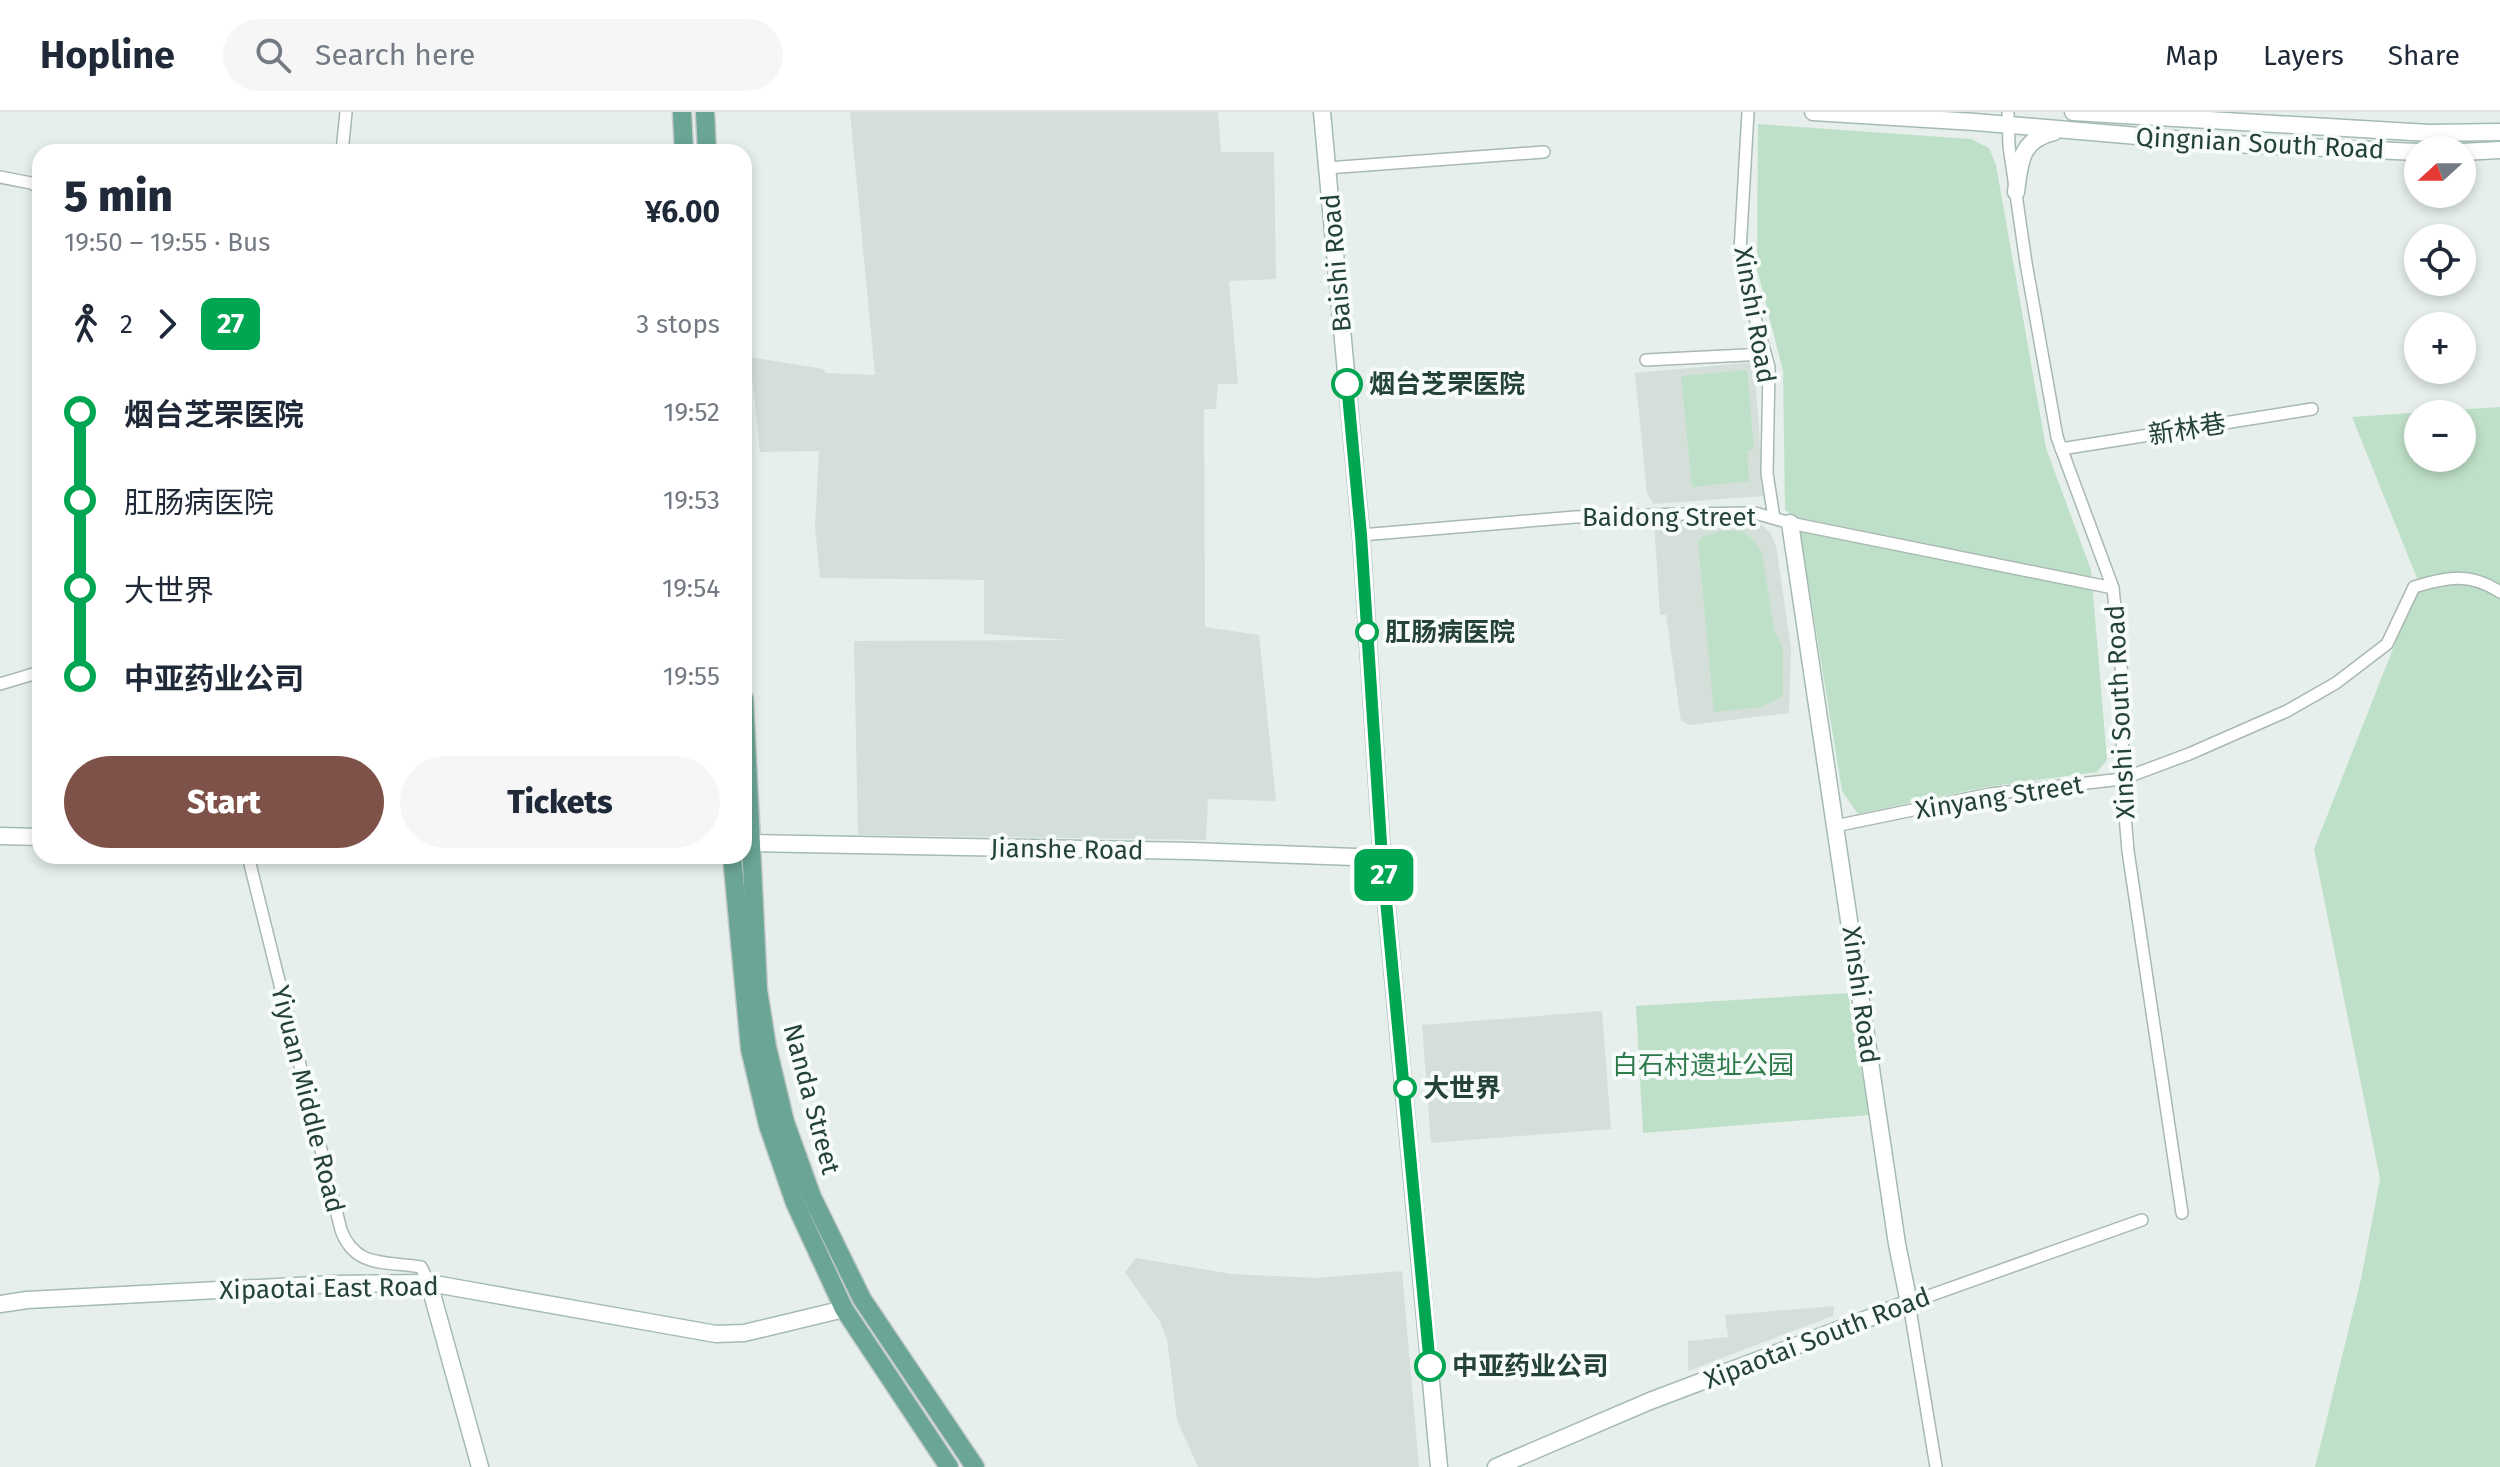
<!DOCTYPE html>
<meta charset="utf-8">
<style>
body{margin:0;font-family:"Fira Sans","Noto Sans SC",sans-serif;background:#f6f6f7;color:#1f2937;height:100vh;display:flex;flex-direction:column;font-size:30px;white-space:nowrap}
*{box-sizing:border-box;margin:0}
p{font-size:26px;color:#747a83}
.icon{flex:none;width:44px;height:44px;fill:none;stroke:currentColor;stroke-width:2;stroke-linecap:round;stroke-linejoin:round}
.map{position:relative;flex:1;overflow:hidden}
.panel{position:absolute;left:32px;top:32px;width:720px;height:720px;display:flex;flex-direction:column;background:#fff;border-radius:24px;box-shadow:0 4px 12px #0003}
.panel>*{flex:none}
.badge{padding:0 16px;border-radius:12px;font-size:28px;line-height:52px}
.needle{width:52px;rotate:249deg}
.buttons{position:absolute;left:2404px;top:24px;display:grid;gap:16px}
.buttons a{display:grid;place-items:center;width:72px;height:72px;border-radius:50%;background:#fff;box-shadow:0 4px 12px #0003;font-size:40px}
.map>.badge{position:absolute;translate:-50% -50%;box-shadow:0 0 0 4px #fff}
.legs{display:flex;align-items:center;gap:12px;height:88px;padding:0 32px;font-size:26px}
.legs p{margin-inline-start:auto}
.headline{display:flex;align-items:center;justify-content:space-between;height:136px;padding:0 32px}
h1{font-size:44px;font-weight:800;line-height:60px}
.button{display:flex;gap:16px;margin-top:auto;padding:16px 32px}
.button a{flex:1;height:92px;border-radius:48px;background:#7f5249;color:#fff;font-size:32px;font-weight:800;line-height:92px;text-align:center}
.button a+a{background:#f6f6f7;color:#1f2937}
ul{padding:0 32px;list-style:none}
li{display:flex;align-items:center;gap:28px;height:88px;font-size:30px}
li i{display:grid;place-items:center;width:12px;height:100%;margin:0 10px;background:currentColor}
li i::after{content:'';width:20px;height:20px;margin:-10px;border:6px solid;border-radius:50%;background:#fff}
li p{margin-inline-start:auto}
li:first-child i{background:linear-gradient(#0000 50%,currentColor 0)}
li:last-child i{background:linear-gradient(currentColor 50%,#0000 0)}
header{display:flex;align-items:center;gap:48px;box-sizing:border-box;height:112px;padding:0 40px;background:#fff;border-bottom:2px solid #e0e1e3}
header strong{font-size:38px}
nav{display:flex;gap:44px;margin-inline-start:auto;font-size:28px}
.search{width:560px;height:72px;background:#f6f6f7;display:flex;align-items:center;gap:20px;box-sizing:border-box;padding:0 28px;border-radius:44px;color:#747a83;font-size:30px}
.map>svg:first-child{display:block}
</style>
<header>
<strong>Hopline</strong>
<div class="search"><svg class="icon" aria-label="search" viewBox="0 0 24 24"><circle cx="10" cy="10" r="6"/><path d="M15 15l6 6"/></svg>Search here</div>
<nav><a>Map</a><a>Layers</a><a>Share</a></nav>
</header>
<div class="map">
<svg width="2500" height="1355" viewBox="0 0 2500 1355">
<rect width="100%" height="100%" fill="#e6efeb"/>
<g fill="#d4dfda">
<polygon points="850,0 1218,0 1221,40 1274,40 1276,167 1229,169 1238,272 1218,272 1216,297 1204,297 1205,515 1259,523 1276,689 1208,687 1206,728 858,723 854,529 1070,528 984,522 984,468 820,466 815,415 819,339 760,340 750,245 824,257 825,261 875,263"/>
<polygon points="1754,250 1764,384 1653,392 1647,381 1635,261"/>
<polygon points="1746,407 1759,411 1770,420 1776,434 1791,536 1789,601 1691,613 1681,609 1666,503 1660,503 1654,409"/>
<polygon points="1602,899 1611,1017 1431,1031 1422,913"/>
<polygon points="1136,1146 1232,1162 1316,1166 1402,1159 1419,1355 1198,1355 1177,1308 1167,1227 1160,1210 1125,1160"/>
<polygon points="1834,1194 1833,1204 1688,1259 1688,1229 1728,1225 1725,1203"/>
</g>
<g fill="#bfe0c8" fill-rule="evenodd">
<polygon points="1758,12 1971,27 1989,36 1996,53 2046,336 2091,458 2107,648 2097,660 1986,675 1858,702 1842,679 1798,407 1785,398 1783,259 1757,157"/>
<polygon points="1747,258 1754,336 1747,339 1749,369 1692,375 1681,264"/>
<path d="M 2500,295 L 2500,1355 L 2315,1355 L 2361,1167 L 2380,1067 L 2314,737 L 2419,471 L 2352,305 ZM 2418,302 L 2462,302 L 2462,346 L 2418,346 Z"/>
<polygon points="1726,418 1743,420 1755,429 1762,442 1774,517 1783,537 1783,584 1762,595 1714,600 1698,429 1705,424"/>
<polygon points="1848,881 1869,1003 1643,1021 1636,894"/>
</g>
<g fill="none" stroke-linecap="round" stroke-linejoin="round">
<defs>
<g id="street">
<polyline points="1748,0 1740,139 1744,167 1769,255 1767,361 1774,406"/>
<polyline points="2008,0 2009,34 2026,151 2057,325 2113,476 2123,574 2122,667 2128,739 2182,1101"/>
<polyline points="342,40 346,0"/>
<polyline points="1327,56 1544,40"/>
<polyline points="0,65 31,71 40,76"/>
<polyline points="1646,248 1765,242"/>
<polyline points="2061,337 2312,297"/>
<polyline points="1361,423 1575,405 1683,402 1755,401 1790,411 2113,476"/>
<polyline points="0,572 40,560"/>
<path d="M 1835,714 L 1990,682 L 2122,667 L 2189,642 L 2287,599 L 2336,571 L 2387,532 L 2414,475 C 2447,465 2470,460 2500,480"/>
<path d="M 248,744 L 341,1118 C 355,1156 385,1149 421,1155 L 429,1171"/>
<polyline points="1936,1355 1909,1191 2142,1108"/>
</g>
<g id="secondary">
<polyline points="1322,0 1361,423 1382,746 1439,1355"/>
<polyline points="1813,0 1975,10 2231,32 2418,40"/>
<polyline points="2073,0 2429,21 2500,20"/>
<polyline points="2462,40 2500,38"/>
<path d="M 2016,80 C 2020,50 2020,28 2054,20"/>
<polyline points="0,724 40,725"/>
<polyline points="744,731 1192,739 1382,746"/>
<polyline points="429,1171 480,1355"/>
<polyline points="0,1192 27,1188 334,1172 429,1171 716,1222 744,1221 844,1197"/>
<polyline points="1496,1355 1650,1289 1909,1191 1897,1132 1790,411"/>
</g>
<g id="primary">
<polyline points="682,0 684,40"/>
<polyline points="705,0 707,40"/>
<polyline points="744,587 758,878 767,935 785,1010 812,1085 862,1187 975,1355"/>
<polyline points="732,744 750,937 768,1013 795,1091 844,1197 949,1355"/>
</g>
</defs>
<use href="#street" stroke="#a8b8b2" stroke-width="14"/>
<use href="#secondary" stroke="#a4bbb3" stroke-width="19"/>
<use href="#primary" stroke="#c2cac8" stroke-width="21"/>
<use href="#street" stroke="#fff" stroke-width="11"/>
<use href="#secondary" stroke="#fff" stroke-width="16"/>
<use href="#primary" stroke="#6aa596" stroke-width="18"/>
</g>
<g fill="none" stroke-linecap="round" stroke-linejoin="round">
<defs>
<polyline id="line-1" points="1347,272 1361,423 1382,746 1430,1254"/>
</defs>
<use href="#line-1" stroke="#fff" stroke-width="18"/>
<use href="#line-1" stroke="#00a651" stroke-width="12"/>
</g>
<g fill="#fff" stroke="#00a651" stroke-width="4">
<circle cx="1347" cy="272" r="14"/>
<circle cx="1367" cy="520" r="10"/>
<circle cx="1405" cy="976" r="10"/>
<circle cx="1430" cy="1254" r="14"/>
</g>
<g text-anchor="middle" stroke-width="8" stroke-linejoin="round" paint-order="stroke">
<g font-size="26" fill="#24423a" stroke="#f7fbf9">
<text transform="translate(2260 31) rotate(3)" y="9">Qingnian South Road</text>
<text transform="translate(1336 151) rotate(-95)" y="9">Baishi Road</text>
<text transform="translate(1755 203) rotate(80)" y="9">Xinshi Road</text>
<text transform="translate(2187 317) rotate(-9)" y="9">新林巷</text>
<text x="1669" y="414">Baidong Street</text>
<text transform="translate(2120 600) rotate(-93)" y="9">Xinshi South Road</text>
<text transform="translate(1999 685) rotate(-9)" y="9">Xinyang Street</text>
<text transform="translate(1067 737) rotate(1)" y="9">Jianshe Road</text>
<text transform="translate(1861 883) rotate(82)" y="9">Xinshi Road</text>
<text transform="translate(308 987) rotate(76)" y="9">Yiyuan Middle Road</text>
<text transform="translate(812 987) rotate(75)" y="9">Nanda Street</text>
<text transform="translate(329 1176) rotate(-1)" y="9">Xipaotai East Road</text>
<text transform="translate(1817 1226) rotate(-21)" y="9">Xipaotai South Road</text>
</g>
<g font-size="26" font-weight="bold" fill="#24423a" stroke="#f7fbf9" text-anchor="start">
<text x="1369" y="281">烟台芝罘医院</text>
<text x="1385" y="529">肛肠病医院</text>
<text x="1423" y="985">大世界</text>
<text x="1452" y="1263">中亚药业公司</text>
</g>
<g font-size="26" fill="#2d7a4b" stroke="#f7fbf9">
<text x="1703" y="962">白石村遗址公园</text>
</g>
</g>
</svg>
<div class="buttons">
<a><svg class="needle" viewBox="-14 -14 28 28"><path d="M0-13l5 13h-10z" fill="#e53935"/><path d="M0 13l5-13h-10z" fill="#747a83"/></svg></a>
<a><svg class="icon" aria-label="locate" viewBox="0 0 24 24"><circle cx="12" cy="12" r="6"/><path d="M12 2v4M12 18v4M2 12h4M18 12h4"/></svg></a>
<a>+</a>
<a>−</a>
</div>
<b class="badge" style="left:1384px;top:763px;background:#00a651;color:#fff">27</b>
<section class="panel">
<div class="headline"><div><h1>5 min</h1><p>19:50 – 19:55 · Bus</p></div><b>¥6.00</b></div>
<div class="legs"><svg class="icon" aria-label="walk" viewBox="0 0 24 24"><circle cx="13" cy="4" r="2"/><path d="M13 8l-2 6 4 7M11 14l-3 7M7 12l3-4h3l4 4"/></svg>2<svg class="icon" aria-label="forward" viewBox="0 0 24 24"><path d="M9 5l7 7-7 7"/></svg><b class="badge" style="background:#00a651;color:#fff">27</b><p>3 stops</p></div>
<ul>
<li><i style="color:#00a651"></i><b>烟台芝罘医院</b><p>19:52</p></li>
<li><i style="color:#00a651"></i><span>肛肠病医院</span><p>19:53</p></li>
<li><i style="color:#00a651"></i><span>大世界</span><p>19:54</p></li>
<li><i style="color:#00a651"></i><b>中亚药业公司</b><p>19:55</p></li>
</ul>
<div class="button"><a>Start</a><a>Tickets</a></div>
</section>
</div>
